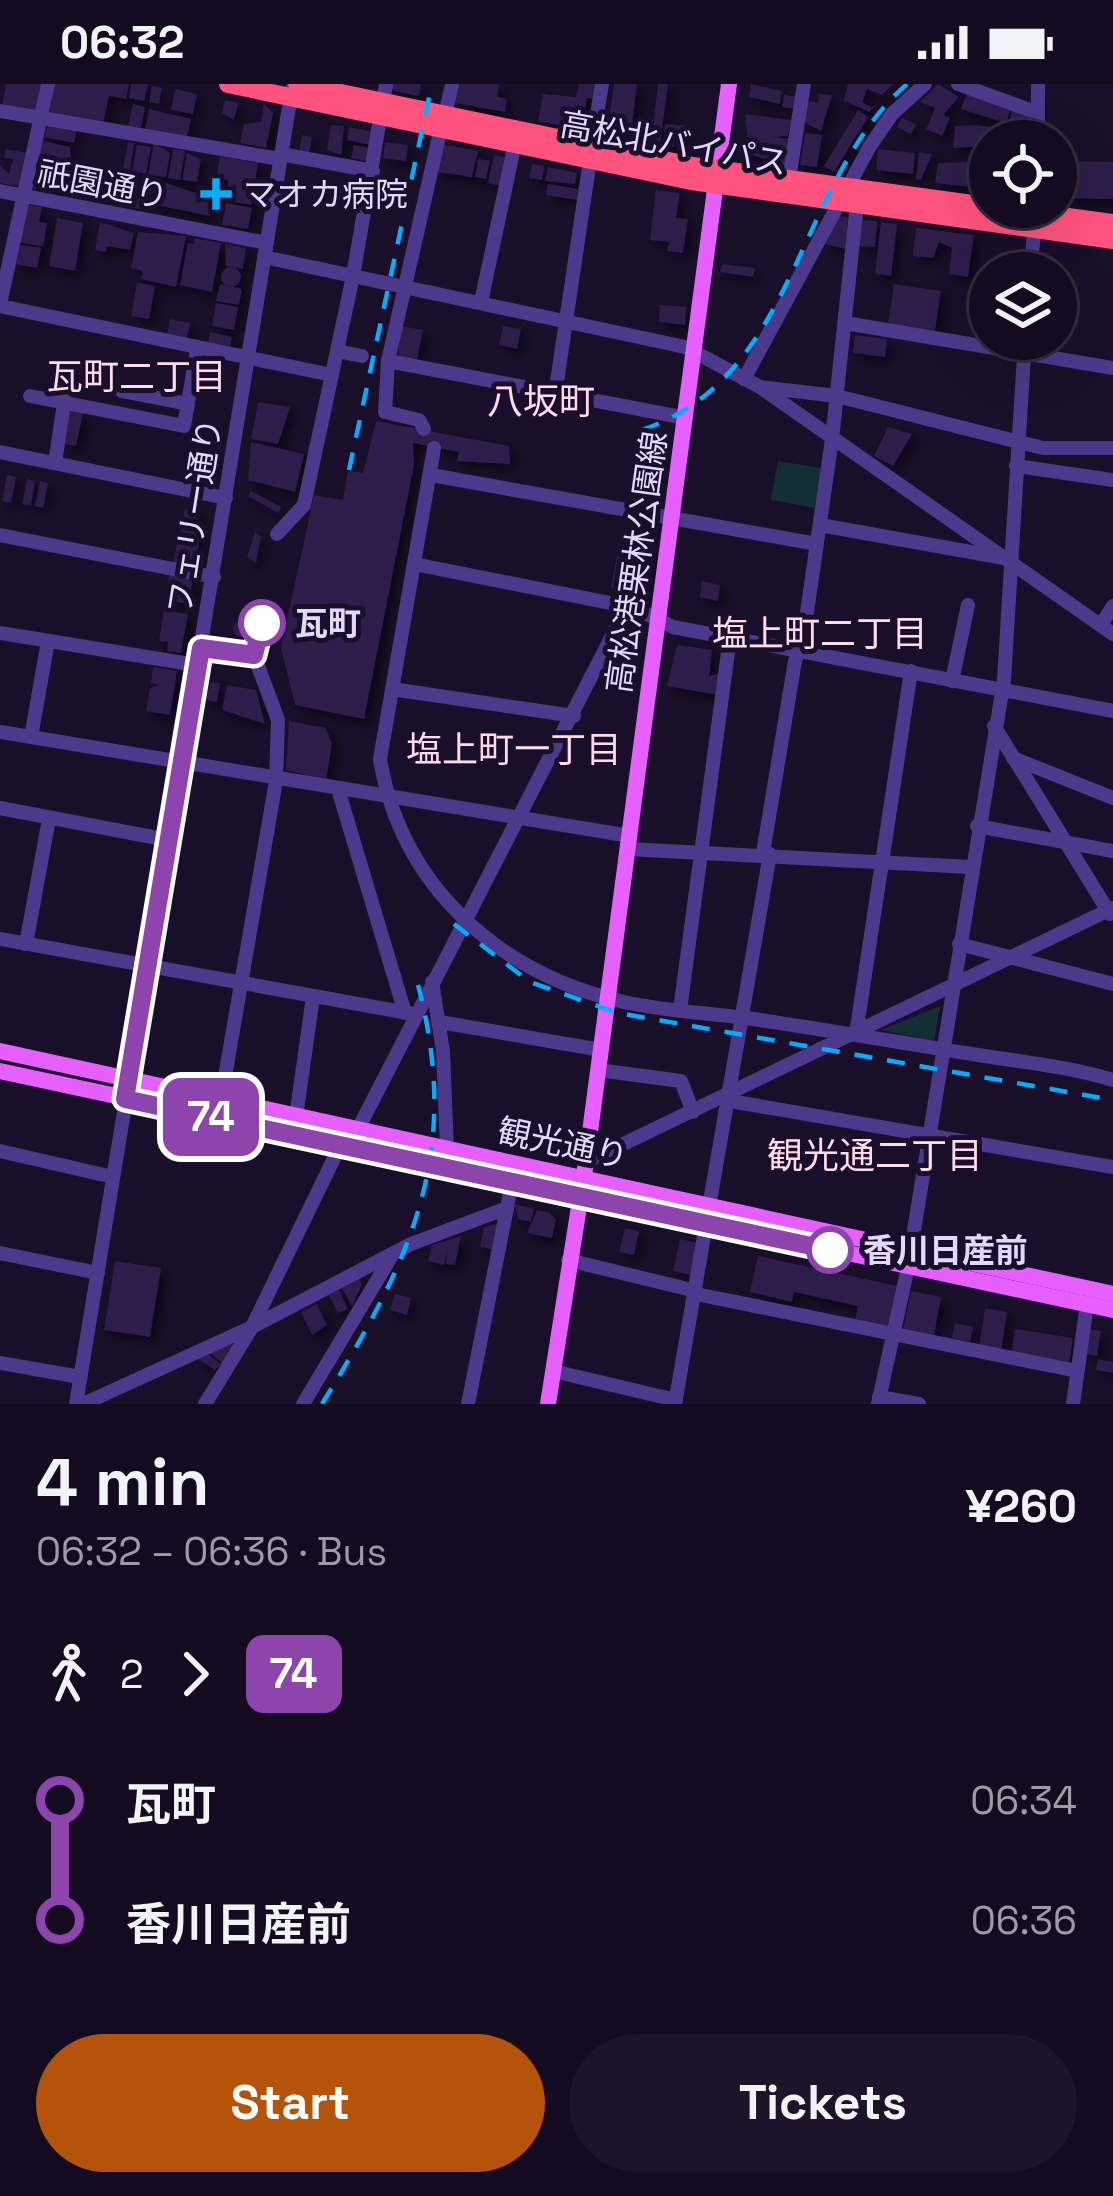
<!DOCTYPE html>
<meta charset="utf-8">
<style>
body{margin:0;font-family:"Space Grotesk","Noto Sans JP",sans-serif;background:#1d1429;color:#f1f3f6;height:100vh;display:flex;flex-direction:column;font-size:45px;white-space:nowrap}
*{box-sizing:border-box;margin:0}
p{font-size:39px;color:#9d9ba5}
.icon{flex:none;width:66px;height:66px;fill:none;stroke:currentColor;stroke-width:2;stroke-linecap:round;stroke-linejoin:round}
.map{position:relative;height:1320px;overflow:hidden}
.panel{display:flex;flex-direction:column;background:#140b20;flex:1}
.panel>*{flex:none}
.badge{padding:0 24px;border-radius:18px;font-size:42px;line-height:78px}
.tools{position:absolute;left:969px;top:36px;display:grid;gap:24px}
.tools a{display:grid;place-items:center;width:108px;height:108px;border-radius:50%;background:#140b20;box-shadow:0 12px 48px #0002,0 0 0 3px #332b3e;font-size:60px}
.map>.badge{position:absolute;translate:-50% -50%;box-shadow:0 0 0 6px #fff}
.legs{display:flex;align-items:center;gap:18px;height:132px;padding:0 36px;font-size:39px}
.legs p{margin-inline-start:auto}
.headline{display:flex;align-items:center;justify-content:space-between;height:204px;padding:0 36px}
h1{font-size:66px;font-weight:700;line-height:90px}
.cta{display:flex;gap:24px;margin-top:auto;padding:24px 36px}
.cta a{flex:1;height:138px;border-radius:72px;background:#b45309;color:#fff;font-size:48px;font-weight:700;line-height:138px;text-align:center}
.cta a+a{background:#1d1429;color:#f1f3f6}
ul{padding:0 36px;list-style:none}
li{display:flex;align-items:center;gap:42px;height:120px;font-size:45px}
li i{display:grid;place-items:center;width:18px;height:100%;margin:0 15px;background:currentColor}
li i::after{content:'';width:30px;height:30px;margin:-15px;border:9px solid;border-radius:50%;background:#140b20}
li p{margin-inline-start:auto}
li:first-child i{background:linear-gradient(#0000 50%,currentColor 0)}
li:last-child i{background:linear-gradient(currentColor 50%,#0000 0)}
.status{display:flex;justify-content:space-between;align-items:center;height:84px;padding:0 60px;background:#140b20;direction:ltr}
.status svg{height:33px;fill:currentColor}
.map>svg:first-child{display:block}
</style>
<div class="status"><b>06:32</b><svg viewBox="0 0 49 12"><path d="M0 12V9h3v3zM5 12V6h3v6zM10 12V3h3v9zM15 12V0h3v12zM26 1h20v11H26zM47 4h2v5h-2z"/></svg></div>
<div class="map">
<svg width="1113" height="1320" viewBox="0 0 1113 1320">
<defs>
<filter id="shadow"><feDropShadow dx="5.5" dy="5.5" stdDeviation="6" flood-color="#0009"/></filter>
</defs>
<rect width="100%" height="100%" fill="#1a0f2a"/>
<g fill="#122e34">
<polygon points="778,377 821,384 815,424 771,416"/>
<polygon points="940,922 934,957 881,946"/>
</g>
<g fill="#2f1a4c" filter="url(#shadow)">
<polygon points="6,0 43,0 38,29 2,23"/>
<polygon points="55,0 129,0 126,15 109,12 103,40 49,30"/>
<polygon points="131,0 148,0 144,17 129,14"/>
<polygon points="392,0 421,0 419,12 391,6"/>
<polygon points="458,0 499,0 497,13 507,15 505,28 455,19"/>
<polygon points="579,0 596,0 594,15 587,14 584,28 576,32 592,31 588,47 538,37 543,10 576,13"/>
<polygon points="614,0 637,0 631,51 607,48"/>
<polygon points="658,0 668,0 660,61 651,60"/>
<polygon points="751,0 782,7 780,20 749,13"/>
<polygon points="848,0 893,0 882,11 867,5 862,18 873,24 870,28 844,17"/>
<polygon points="938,0 959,13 943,31 950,34 942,52 926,45 935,24 920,18"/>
<polygon points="152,2 162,4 159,20 149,18"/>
<polygon points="175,5 197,10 193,30 171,26"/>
<polygon points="968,7 1011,24 1006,39 961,25"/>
<polygon points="819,10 832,11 821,47 804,38 807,17 818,19"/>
<polygon points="784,11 798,13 796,25 782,23"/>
<polygon points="225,16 238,19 234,36 222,29"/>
<polygon points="133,20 145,23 141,44 128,42"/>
<polygon points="264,20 273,29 266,64 240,59 244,40 261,38"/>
<polygon points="149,25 191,35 187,54 145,46"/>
<polygon points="858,26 868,33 834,88 824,82"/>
<polygon points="1012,26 1028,30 1029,43 1009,38"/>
<polygon points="745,30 791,36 788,52 774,53 791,55 787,82 749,70"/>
<polygon points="902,34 916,40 911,50 897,43"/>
<polygon points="49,39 77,45 74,59 44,53"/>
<polygon points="665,40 690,42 689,52 675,51 674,63 663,63"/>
<polygon points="331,41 344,42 341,71 327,66"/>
<polygon points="975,41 1029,48 1029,57 1001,52 990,62 953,64 955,42"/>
<polygon points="349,43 373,48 371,61 347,56"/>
<polygon points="805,49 822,51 817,83 800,81"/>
<polygon points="302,51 312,53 309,70 299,68"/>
<polygon points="43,57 70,63 71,77 62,77 77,80 71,108 32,104 32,87 60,86 37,79"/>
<polygon points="128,58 134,59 130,86 123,85"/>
<polygon points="154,58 170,69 166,93 148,91"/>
<polygon points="385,58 408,61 406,77 383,74"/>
<polygon points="442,60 478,67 472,93 436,88"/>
<polygon points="137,61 151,63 146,90 132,87"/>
<polygon points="354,61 371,64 365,77 351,74"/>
<polygon points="6,65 27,69 21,103 0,99 0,81 9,90 13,75 4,74"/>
<polygon points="173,65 185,67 180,96 168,94"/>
<polygon points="878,65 915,69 913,90 876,86"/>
<polygon points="919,68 932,70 921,96 916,95"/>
<polygon points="187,69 201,75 197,98 182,96"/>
<polygon points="970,70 979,71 980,104 935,99 938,79 969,78"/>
<polygon points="494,71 507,74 501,102 488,99"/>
<polygon points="981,71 990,71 990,106 982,106"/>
<polygon points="220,72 258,79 251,121 228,117 228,96 216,94"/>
<polygon points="478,75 490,77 486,95 475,93"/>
<polygon points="1056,77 1113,78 1113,115 1056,114"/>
<polygon points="532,80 545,82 542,96 529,94"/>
<polygon points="79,81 89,82 85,105 75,103"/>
<polygon points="93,83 102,85 97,112 88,110"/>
<polygon points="548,83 577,89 575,100 545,97"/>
<polygon points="104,84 114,86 109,113 99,111"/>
<polygon points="166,99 208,113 213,117 210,132 151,120 154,106 161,107"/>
<polygon points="548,100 578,105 577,116 546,111"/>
<polygon points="123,106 146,111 143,126 120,121"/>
<polygon points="656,106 680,109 676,134 688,135 683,169 667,167 669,158 650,156"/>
<polygon points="226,119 252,124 248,145 222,141"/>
<polygon points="29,121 42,123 39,138 47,139 43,163 20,158"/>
<polygon points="839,132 848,133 846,165 825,160"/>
<polygon points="57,134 83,139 75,187 49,182"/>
<polygon points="860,136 877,137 875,163 858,162"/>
<polygon points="100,138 134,149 130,166 107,162 106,168 95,166"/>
<polygon points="881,138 897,140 891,192 875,190"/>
<polygon points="916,144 974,151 968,193 949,190 952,164 939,158 933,174 913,172"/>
<polygon points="138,148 186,152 176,203 141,195 143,187 131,184"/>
<polygon points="195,154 221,159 212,208 180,201 188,159 194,160"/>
<polygon points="225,160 246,164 243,185 226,182"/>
<polygon points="20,161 41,164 37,184 16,180"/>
<polygon points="722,180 755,184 753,193 720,188"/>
<circle cx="231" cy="193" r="10"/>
<polygon points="137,199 155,202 149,235 131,232"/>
<polygon points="220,200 242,205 239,221 216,217"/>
<polygon points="894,200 941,207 935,247 888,240"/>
<polygon points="216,219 238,223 234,246 212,242"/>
<polygon points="660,221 686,223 685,241 659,238"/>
<polygon points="170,235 190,239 187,254 167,250"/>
<polygon points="401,242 423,246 417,276 398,272"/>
<polygon points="503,242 521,245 517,265 499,261"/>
<polygon points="210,248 232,253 230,264 208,259"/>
<polygon points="855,251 887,255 885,273 853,269"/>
<polygon points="258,318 290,323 278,360 251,355"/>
<polygon points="69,326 83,329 76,362 61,359"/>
<polygon points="376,337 509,362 510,380 457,377 459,368 413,359 414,381 364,635 295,621 281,564 314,411 343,416 348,386 363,389"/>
<polygon points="888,343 912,350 893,382 874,372"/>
<polygon points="251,358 304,370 295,408 248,396"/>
<polygon points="192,364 214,368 211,384 203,390 188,386"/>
<polygon points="7,391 16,393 11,419 2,417"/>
<polygon points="27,395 35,397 31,421 22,420"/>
<polygon points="40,397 48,399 43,424 35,422"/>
<polygon points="251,407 281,423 278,429 248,412"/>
<polygon points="185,425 197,427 199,447 181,443"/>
<polygon points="181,445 201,449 194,486 172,481"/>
<polygon points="255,448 261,453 256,479 247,473"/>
<polygon points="618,466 651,471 646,503 638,509 611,504"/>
<polygon points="170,487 193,492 191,508 167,503"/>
<polygon points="702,497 720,501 718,517 700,513"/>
<polygon points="168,506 191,509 189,520 166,516"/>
<polygon points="164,526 188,530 181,569 167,567 168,558 159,557"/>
<circle cx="241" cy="545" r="8"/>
<polygon points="677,561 712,566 709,592 721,589 718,611 667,602"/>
<polygon points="153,583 177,587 170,631 146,627 150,604 159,601 151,599"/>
<polygon points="211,598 220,599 217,618 205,616"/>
<polygon points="227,601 256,606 265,640 222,626"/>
<polygon points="289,637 326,644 332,660 326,696 286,686"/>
<polygon points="515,1120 534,1125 531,1138 518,1135"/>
<polygon points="537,1126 550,1129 556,1136 552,1154 527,1149"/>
<polygon points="499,1139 496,1166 480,1163 484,1143"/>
<polygon points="625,1144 639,1147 634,1171 619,1168"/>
<polygon points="461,1152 455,1181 446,1180 448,1165 444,1181 428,1177 432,1161"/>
<polygon points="680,1155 698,1159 691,1191 673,1187"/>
<polygon points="758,1172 897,1202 888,1244 855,1237 858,1222 794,1208 792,1218 750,1208"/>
<polygon points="115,1177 161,1184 150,1253 104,1246"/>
<polygon points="359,1195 362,1200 352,1223 342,1204"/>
<polygon points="339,1206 348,1225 338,1229 329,1211"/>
<polygon points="911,1207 941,1213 934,1252 903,1246"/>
<polygon points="395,1210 411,1214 407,1231 390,1226"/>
<polygon points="317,1220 327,1241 312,1251 301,1228"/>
<polygon points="985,1224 1007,1228 1001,1268 979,1264"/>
<polygon points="955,1239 973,1243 970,1258 952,1254"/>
<polygon points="1015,1245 1073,1254 1069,1281 1011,1272"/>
<polygon points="1089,1245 1101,1247 1097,1272 1085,1270"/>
<polygon points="229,1256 233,1261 222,1279 210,1269"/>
<polygon points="206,1269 221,1280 215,1286 197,1274"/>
<polygon points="1098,1275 1113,1278 1113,1289 1096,1286"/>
</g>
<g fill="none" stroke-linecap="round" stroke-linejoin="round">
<g stroke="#4e388b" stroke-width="14">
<polyline points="958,0 1038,29"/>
<polyline points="0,27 280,75"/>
<polyline points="445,31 452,0"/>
<polyline points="1038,57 1038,0"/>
<polyline points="592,61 602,0"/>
<polyline points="281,70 373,87"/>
<polyline points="789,95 804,0"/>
<polyline points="0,107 267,159"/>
<polyline points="264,173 685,263 760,303 1113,550"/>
<polyline points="1030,189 1035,140"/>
<polyline points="481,218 515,59"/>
<polyline points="0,220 48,0"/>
<polyline points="0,222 332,291"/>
<polyline points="845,239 1113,284"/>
<polyline points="337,267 362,272"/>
<polyline points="388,277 686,334"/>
<polyline points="744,295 870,62 892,30 925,0"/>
<polyline points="760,303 837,312 1043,364 1113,364"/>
<polyline points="122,307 188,320"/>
<polyline points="555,311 590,76"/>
<polyline points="30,312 184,342 197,266"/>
<polyline points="424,345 419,336 385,328 388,277 441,44"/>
<path d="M 434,364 L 380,675 C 401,802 499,890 624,918 C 668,928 715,929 760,936 C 833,947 905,959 978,971 C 1023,978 1070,983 1113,996"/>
<polyline points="0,368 226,414"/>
<polyline points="55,379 67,299"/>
<polyline points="1016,382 1113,396"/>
<polyline points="431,391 817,460"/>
<polyline points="820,441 1004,474"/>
<polyline points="277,450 304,421 353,192 386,0"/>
<polyline points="0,451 214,493"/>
<polyline points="414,480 635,524 673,543 1113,627"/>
<polyline points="1101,541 1113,522"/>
<polyline points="0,549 184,579"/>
<polyline points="952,597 968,521"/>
<polyline points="392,605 574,632"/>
<polyline points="994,642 1110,830"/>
<polyline points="0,648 630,752"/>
<polyline points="31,653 48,557"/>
<polyline points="1013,674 1113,714"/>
<polyline points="338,705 405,929"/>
<polyline points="0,724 168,756"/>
<polyline points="977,742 1113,767"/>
<polyline points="628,765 970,783"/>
<polyline points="763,769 795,577 803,556 832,355 857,120"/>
<polyline points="0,855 413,930"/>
<polyline points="26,860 49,735"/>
<polyline points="959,860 1113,900"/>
<polyline points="432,898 443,967 447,1066"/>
<polyline points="680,926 730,553"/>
<polyline points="440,938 601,966"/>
<polyline points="856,950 911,587"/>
<polyline points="598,986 681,997 693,1028"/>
<polyline points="729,1010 736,1018 1113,1083"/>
<polyline points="221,1016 276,697 278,636 254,571"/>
<polyline points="296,1033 313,913"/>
<polyline points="357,1047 627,523"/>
<polyline points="0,1067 113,1093"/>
<polyline points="586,1078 1113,824"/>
<polyline points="0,1169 98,1189"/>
<polyline points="568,1176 696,1207"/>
<polyline points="696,1210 1077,1287"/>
<polyline points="0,1279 80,1293"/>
<polyline points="553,1287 676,1316"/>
<polyline points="879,1313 919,1320"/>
<polyline points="76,1320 292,5"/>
<polyline points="83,1320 252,1243 411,1160 507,1124 512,1098"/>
<polyline points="205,1320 252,1243 341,1060"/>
<polyline points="303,1320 391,1173"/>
<polyline points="468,1320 507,1124"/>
<polyline points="675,1320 770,770"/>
<polyline points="878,1320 908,1183 1004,596 1025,255"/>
<polyline points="1073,1320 1087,1220"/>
</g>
<g stroke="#e75fff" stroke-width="16">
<polyline points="0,967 1113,1210"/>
<polyline points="0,987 1113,1226"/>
<polyline points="548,1320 586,1078 729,0"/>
</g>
<g stroke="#ff537f" stroke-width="18">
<polyline points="228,0 691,97 1113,156"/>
<polyline points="297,0 693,82 1113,139"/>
</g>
<g stroke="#04aeff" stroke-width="4.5" stroke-dasharray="18 15" stroke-linecap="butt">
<path d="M 642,346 C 799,293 795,98 907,0"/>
<polyline points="349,386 432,0"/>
<polyline points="454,840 530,898 618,929 1113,1016"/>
<path d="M 322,1320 C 410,1177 463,1072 418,901"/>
</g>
</g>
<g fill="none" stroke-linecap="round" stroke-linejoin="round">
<defs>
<polyline id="line-1" points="262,539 254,571 201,564 125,1015 830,1166"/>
</defs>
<use href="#line-1" stroke="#fff" stroke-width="27"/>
<use href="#line-1" stroke="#8e44ad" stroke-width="18"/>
</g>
<path fill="#04aeff" stroke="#1a0f2a" stroke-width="4.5" d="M210 92h12v12h12v12h-12v12h-12v-12h-12v-12h12z"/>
<g fill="#fff" stroke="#8e44ad" stroke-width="6">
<circle cx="262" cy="539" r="21"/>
<circle cx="830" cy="1166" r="21"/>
</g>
<g text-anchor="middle" stroke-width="10" stroke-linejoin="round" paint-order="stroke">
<g font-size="33" fill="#e5d8ff" stroke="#1a0f2a">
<text transform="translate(674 59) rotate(10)" y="12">高松北バイパス</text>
<text transform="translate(103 100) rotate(11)" y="12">祇園通り</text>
<text transform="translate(194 432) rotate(-81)" y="12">フェリー通り</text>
<text transform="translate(636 478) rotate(-82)" y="12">高松港栗林公園線</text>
<text transform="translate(563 1059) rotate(12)" y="12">観光通り</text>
</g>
<g font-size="33" fill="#e5d8ff" stroke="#1a0f2a" text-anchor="start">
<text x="243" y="122">マオカ病院</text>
</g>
<g font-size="33" font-weight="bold" fill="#e5d8ff" stroke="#1a0f2a" text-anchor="start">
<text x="295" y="551">瓦町</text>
<text x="863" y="1178">香川日産前</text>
</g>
<g font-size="36" fill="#ffdae9" stroke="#1a0f2a">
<text x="137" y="305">瓦町二丁目</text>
<text x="541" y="330">八坂町</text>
<text x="820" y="562">塩上町二丁目</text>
<text x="514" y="678">塩上町一丁目</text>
<text x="875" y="1084">観光通二丁目</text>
</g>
</g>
</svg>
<div class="tools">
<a><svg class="icon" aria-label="locate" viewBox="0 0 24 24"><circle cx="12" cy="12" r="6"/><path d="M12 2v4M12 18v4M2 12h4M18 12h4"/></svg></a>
<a><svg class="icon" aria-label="layers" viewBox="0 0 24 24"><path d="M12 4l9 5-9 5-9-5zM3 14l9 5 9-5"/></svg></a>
</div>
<b class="badge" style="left:211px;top:1033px;background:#8e44ad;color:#fff">74</b>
</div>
<section class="panel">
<div class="headline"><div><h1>4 min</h1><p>06:32 – 06:36 · Bus</p></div><b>¥260</b></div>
<div class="legs"><svg class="icon" aria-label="walk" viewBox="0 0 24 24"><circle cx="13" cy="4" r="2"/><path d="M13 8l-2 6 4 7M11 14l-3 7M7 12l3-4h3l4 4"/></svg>2<svg class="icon" aria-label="forward" viewBox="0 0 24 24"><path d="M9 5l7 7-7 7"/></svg><b class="badge" style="background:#8e44ad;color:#fff">74</b></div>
<ul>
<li><i style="color:#8e44ad"></i><b>瓦町</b><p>06:34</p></li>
<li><i style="color:#8e44ad"></i><b>香川日産前</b><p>06:36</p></li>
</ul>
<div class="cta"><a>Start</a><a>Tickets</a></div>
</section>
